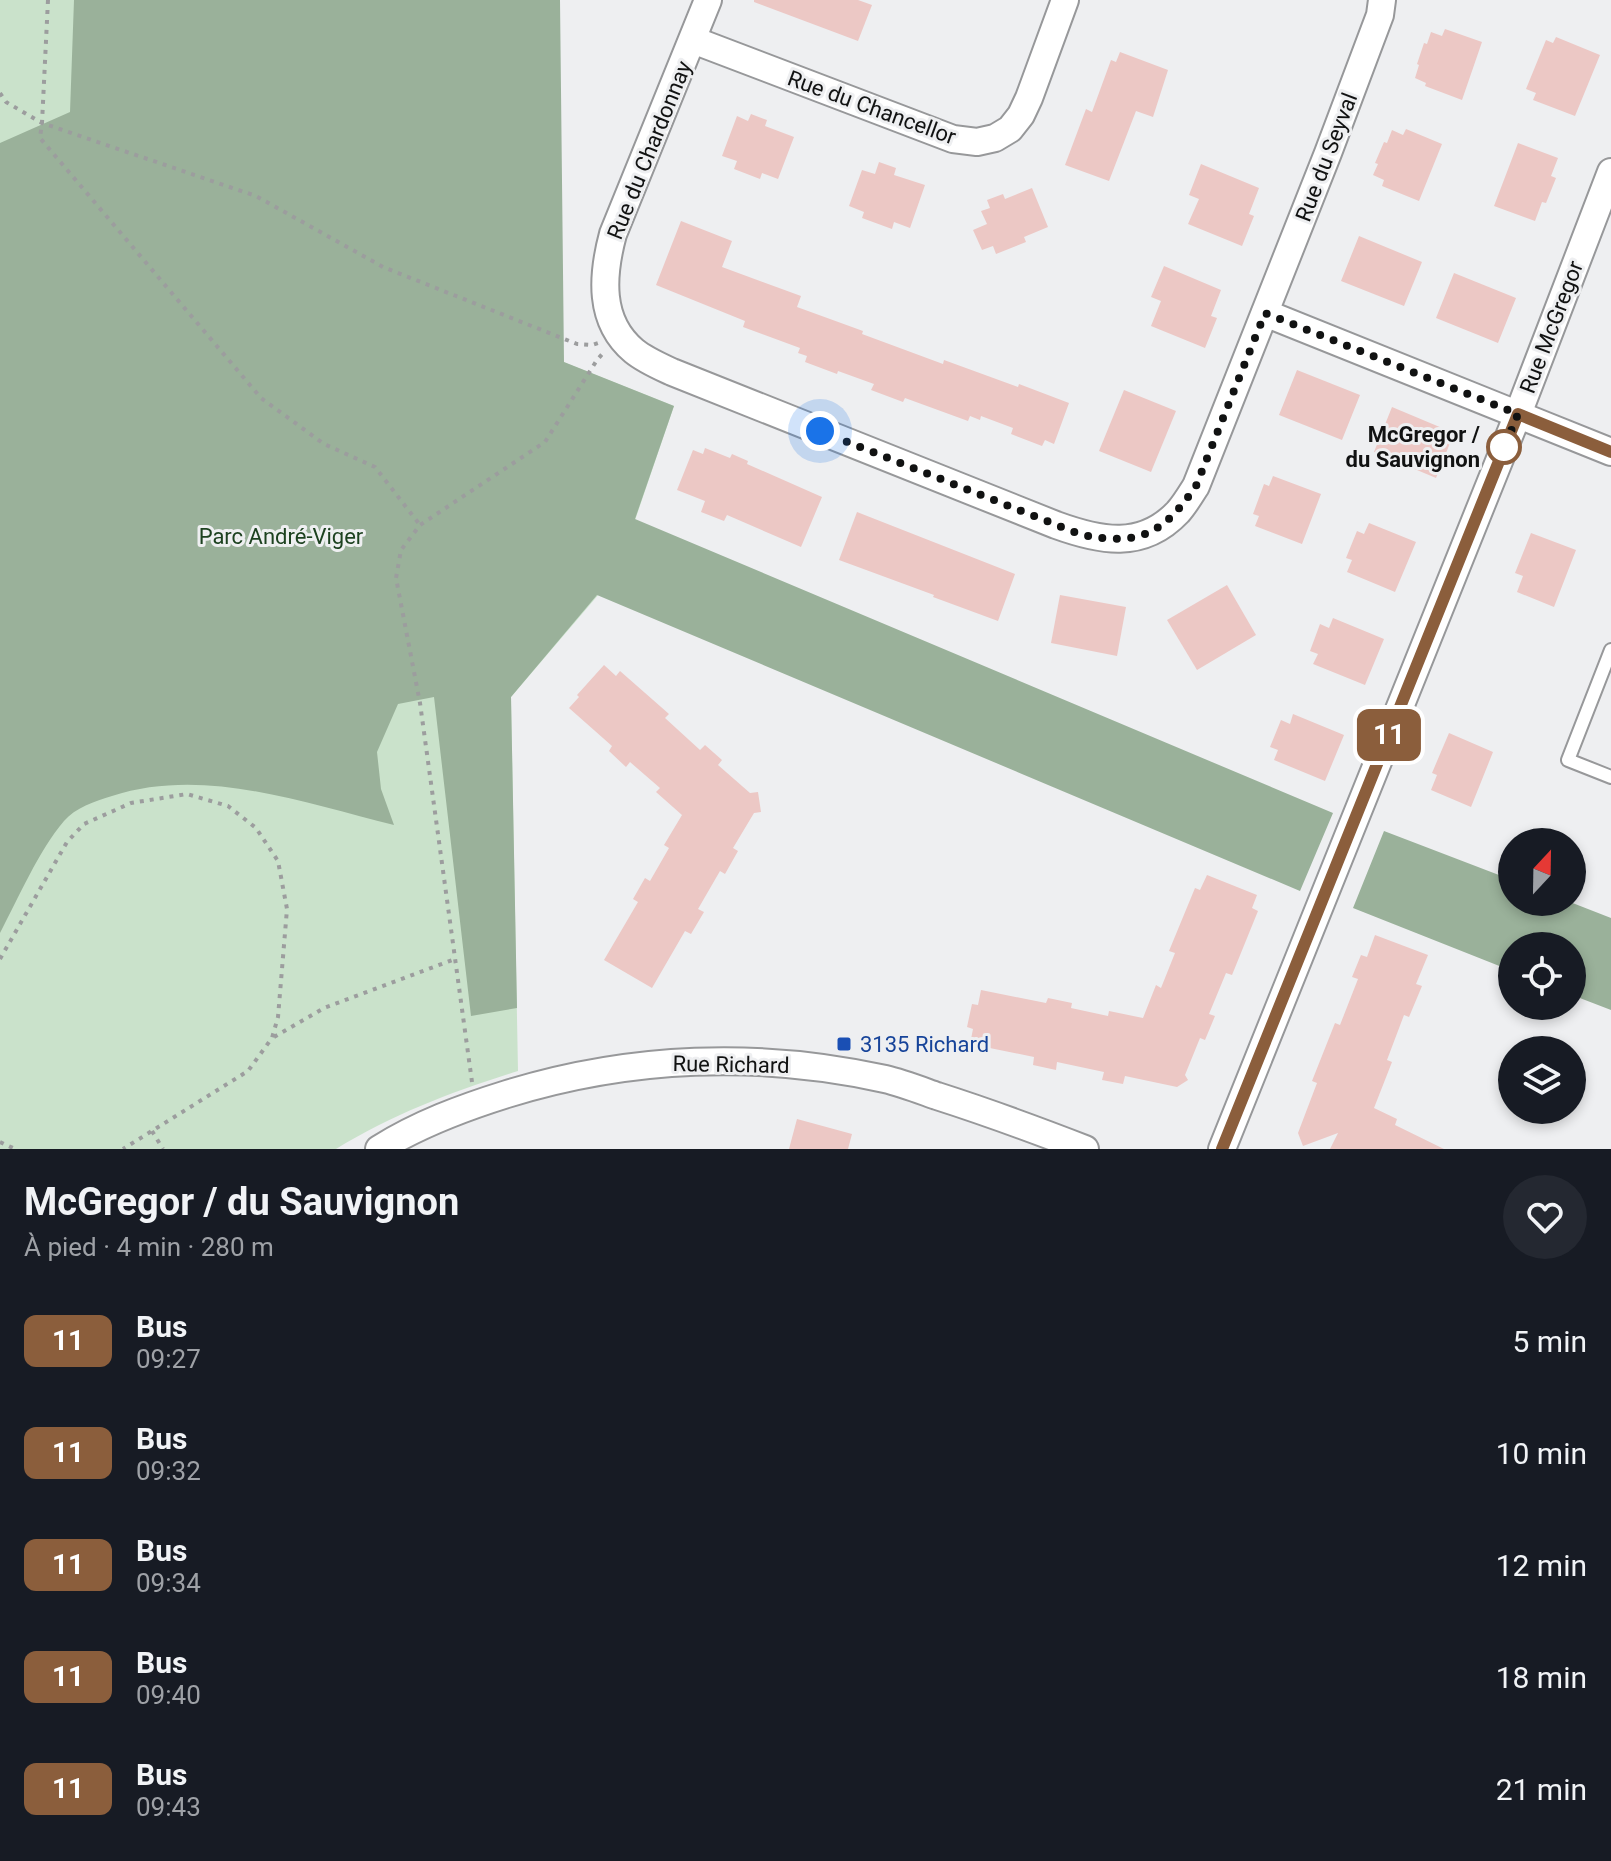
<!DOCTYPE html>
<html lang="fr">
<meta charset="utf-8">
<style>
body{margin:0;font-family:Roboto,sans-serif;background:#242831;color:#f1f3f6;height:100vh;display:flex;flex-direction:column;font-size:30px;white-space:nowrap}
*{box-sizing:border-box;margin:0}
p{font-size:26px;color:#9ea1a6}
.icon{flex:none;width:44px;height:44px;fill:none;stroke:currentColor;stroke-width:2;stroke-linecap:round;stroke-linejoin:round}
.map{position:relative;height:1149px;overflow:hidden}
.sheet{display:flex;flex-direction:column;background:#171b24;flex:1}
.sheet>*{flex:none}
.badge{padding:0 16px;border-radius:12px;font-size:28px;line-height:52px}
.needle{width:52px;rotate:22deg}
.buttons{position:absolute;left:1498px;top:828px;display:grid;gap:16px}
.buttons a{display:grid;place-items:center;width:88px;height:88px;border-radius:50%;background:#171b24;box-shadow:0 4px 12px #0003;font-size:40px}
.you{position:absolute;width:40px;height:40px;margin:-20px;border:6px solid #fff;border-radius:50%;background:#1a73e8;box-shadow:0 0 0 12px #1a73e833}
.map>.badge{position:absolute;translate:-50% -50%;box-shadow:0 0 0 4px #fff}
.round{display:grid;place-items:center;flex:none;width:84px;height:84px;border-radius:42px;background:#242831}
.overview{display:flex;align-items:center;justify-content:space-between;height:136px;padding:0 24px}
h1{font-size:38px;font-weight:700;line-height:60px}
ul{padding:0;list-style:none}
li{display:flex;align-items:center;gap:24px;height:112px;padding:0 24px}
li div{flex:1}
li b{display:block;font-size:30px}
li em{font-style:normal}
li .badge{min-width:88px;font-weight:700;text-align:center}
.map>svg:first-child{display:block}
</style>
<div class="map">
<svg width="1611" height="1149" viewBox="0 0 1611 1149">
<rect width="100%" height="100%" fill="#eeeff1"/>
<path fill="#cae2cb" d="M 0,0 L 560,0 L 559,8 L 460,321 L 674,406 L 617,573 L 511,697 L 518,1071 C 454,1091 393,1114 336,1149 L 0,1149 Z"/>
<g fill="#9ab19a">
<path d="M 74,0 L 560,0 L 564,362 L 674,406 L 635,519 L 1333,813 L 1300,891 L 597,595 L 511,697 L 517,1008 L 471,1016 L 434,697 L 398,704 L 377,752 L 381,789 L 394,825 C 304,803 204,766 112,796 C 95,801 75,808 64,821 C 39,850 18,899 0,933 L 0,143 L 70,112 Z"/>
<polygon points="1384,831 1512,880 1512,902 1570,902 1611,918 1611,1010 1572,995 1572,946 1512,946 1512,971 1353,908"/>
</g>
<g fill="#ecc8c5">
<polygon points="754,0 858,0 872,5 858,41 754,2"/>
<polygon points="1445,29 1482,42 1462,100 1425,86 1426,83 1415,78 1419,65 1417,64 1424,43 1427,44 1431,32 1442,36"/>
<polygon points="1556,37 1600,55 1575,116 1533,100 1536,93 1526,89 1546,40 1553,43"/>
<polygon points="1120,52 1168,70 1153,117 1136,111 1109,181 1065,165 1086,109 1092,112 1111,60 1116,62"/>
<polygon points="751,114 767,120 765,126 794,137 778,179 762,173 760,179 734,169 737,161 722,156 737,116 748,121"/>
<polygon points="1406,129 1442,144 1419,201 1382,186 1384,180 1373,175 1378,164 1375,163 1384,142 1387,143 1392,130 1403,135"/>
<polygon points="1518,143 1558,158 1551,176 1556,178 1546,203 1542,202 1535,221 1494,206"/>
<polygon points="879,162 896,168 894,175 925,185 910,228 894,222 892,229 862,218 864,212 849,206 862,170 875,174"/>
<polygon points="1201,164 1259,188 1249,214 1254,216 1242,246 1188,224 1199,199 1189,195"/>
<polygon points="1032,188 1048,227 1024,237 1026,242 996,254 993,246 982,250 973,230 987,224 981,211 990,208 987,200 1003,194 1005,199"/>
<polygon points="681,221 732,241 722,267 801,296 797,307 863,331 862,334 943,364 944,360 1018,387 1019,384 1069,403 1054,444 1045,440 1042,446 1011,434 1013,428 981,416 980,420 970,416 968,421 905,398 903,402 871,390 874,384 838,371 837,374 805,362 807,356 798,353 800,348 743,327 745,321 656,285"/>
<polygon points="1359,236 1422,262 1404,306 1341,281"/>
<polygon points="1164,266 1221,290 1211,316 1217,318 1205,348 1151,326 1161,301 1151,297"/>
<polygon points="1454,273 1516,298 1498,343 1436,318"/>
<polygon points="1297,370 1360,395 1342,440 1279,415"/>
<polygon points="1124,390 1176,411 1151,472 1099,451"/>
<polygon points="1392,407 1454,433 1436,478 1374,452"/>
<polygon points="705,448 730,458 732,454 748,461 747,464 822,497 801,547 727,515 724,521 701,512 705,501 677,490 693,450 703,454"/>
<polygon points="1273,476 1321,494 1302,544 1255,526 1259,516 1253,514 1264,484 1269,486"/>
<polygon points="857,512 1015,574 998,621 933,597 934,595 839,560"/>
<polygon points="1369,523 1416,542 1395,592 1347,572 1352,560 1346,558 1357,531 1364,534"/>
<polygon points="1531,533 1576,550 1554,607 1517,592 1523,576 1515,573"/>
<polygon points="1227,585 1256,635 1197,670 1167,620"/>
<polygon points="1060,595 1126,607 1117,656 1051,643"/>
<polygon points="1333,618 1384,639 1365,685 1313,664 1318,654 1310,651 1320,624 1329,628"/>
<polygon points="604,665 616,676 620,671 669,714 665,718 700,750 705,745 722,760 718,765 750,793 758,792 761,812 754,813 733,848 738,851 725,874 720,871 698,909 704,912 691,934 685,931 652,988 604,960 638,902 633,899 645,878 650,881 669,848 664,845 682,815 656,792 660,788 630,762 626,767 609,751 612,746 569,708 579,697 577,695"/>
<polygon points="1293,714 1344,735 1325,781 1274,760 1278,750 1270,747 1281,720 1290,724"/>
<polygon points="1449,733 1493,752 1471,807 1431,790 1437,775 1432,773"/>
<polygon points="1207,875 1257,895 1252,908 1258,911 1232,975 1226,973 1209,1014 1215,1016 1205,1040 1200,1038 1185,1075 1188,1080 1177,1087 1125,1076 1123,1084 1102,1080 1104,1072 1057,1062 1056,1070 1033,1065 1034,1057 970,1044 973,1029 967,1027 972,1004 978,1005 981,990 1046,1003 1048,998 1072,1003 1071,1008 1108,1016 1109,1011 1143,1018 1156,985 1161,988 1175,953 1169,951 1195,888 1200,890"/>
<polygon points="1375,935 1428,955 1416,984 1422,986 1409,1017 1404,1015 1387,1060 1392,1062 1374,1108 1397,1119 1395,1125 1444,1149 1330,1149 1338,1133 1303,1146 1298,1133 1317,1083 1312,1081 1335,1023 1340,1025 1358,979 1352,977 1361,955 1367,957"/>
<polygon points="797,1119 852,1134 848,1149 789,1149"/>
</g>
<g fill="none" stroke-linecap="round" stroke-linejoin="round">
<defs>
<polyline id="service" points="1611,650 1568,760 1611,777"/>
<g id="minor">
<path d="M 708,0 L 613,234 C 602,275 598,321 634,351 C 645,360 659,366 672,372 L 1056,525 C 1100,541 1142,550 1178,512 C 1185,504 1191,494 1196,486 L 1328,153 L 1380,15 L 1382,0"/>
<polyline points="693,40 953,139 977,142 995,138 1010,129 1021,115 1029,98 1065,0"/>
<polyline points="1265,313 1611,452"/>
<path d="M 379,1149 C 419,1124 462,1108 507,1094 C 630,1056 759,1051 885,1079 C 902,1083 920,1090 937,1096 C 987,1112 1036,1130 1085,1149"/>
<polyline points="1222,1149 1518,414 1611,172"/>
</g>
</defs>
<use href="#service" stroke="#97989a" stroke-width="16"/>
<use href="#minor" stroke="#97989a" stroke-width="30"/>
<g stroke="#9c9d9e" stroke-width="4" stroke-dasharray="4 6" stroke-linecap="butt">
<polyline points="48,0 42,123 40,138 261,398 324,444 375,467 420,525"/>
<polyline points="0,93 6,102 42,123 256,196 383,267 577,344 592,345 598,343"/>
<polyline points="0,959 67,842 84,824 131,803 187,794 228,806 256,828 278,861 287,909 278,1017 272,1038 248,1071 123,1149"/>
<polyline points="274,1037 324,1008 455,959"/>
<polyline points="472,1082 420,703 396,578 401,550 420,525 545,442 597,360 604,352"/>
<polyline points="152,1131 163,1149"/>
<polyline points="0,1142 15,1149"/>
</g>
<use href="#service" stroke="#fff" stroke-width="12"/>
<use href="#minor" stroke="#fff" stroke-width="26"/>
</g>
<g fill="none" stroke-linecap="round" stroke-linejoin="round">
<defs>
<polyline id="line" points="1222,1149 1518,414 1611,452"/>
</defs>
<use href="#line" stroke="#fff" stroke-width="18"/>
<use href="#line" stroke="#8b5e3c" stroke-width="12"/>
<path stroke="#111212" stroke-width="8" stroke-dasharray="0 14.4" d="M 820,431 L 1082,535 C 1140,546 1163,534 1196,486 L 1265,313 L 1518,414 L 1501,456 L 1504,447"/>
</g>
<circle fill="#fff" stroke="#8b5e3c" stroke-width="4" cx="1504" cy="447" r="16"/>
<rect fill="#1a4fb4" stroke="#eeeff1" stroke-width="3" x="836" y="1036" width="16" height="16" rx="4"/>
<g text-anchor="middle" stroke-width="6" stroke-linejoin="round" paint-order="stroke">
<g font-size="22" fill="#111212" stroke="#eeeff1">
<text transform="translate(872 107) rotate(20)" y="8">Rue du Chancellor</text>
<text transform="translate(649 150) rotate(-68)" y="8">Rue du Chardonnay</text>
<text transform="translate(1326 157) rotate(-69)" y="8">Rue du Seyval</text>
<text transform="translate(1551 327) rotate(-69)" y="8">Rue McGregor</text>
<text transform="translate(731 1064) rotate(1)" y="8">Rue Richard</text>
</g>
<g font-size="22" font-weight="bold" fill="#111212" stroke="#eeeff1" text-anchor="end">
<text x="1480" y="442">McGregor /<tspan x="1480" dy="25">du Sauvignon</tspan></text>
</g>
<g font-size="22" fill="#1d4220" stroke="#eeeff1">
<text x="281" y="544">Parc André-Viger</text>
</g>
<g font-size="22" fill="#164399" stroke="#eeeff1" text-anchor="start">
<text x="860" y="1052">3135 Richard</text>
</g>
</g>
</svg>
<div class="buttons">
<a><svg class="needle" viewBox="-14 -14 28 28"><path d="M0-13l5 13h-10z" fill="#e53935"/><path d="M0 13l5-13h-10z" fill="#9ea1a6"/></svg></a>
<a><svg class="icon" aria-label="locate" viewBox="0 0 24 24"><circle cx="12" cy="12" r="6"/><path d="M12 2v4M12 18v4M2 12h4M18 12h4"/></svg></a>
<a><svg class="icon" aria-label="layers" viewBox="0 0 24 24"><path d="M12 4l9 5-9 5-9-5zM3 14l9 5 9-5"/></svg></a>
</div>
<div class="you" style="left:820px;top:431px"></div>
<b class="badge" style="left:1389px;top:735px;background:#8b5e3c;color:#fff">11</b>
</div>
<section class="sheet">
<div class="overview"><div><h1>McGregor / du Sauvignon</h1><p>À pied · 4 min · 280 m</p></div><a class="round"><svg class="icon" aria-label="heart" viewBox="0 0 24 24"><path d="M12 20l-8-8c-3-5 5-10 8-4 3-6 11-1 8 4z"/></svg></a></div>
<ul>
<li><span class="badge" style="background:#8b5e3c;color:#fff">11</span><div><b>Bus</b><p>09:27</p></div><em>5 min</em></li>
<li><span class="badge" style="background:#8b5e3c;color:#fff">11</span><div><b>Bus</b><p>09:32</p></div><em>10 min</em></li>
<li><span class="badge" style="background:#8b5e3c;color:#fff">11</span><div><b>Bus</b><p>09:34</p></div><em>12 min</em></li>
<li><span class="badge" style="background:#8b5e3c;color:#fff">11</span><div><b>Bus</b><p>09:40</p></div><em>18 min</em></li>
<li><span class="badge" style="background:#8b5e3c;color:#fff">11</span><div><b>Bus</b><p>09:43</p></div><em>21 min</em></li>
</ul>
</section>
